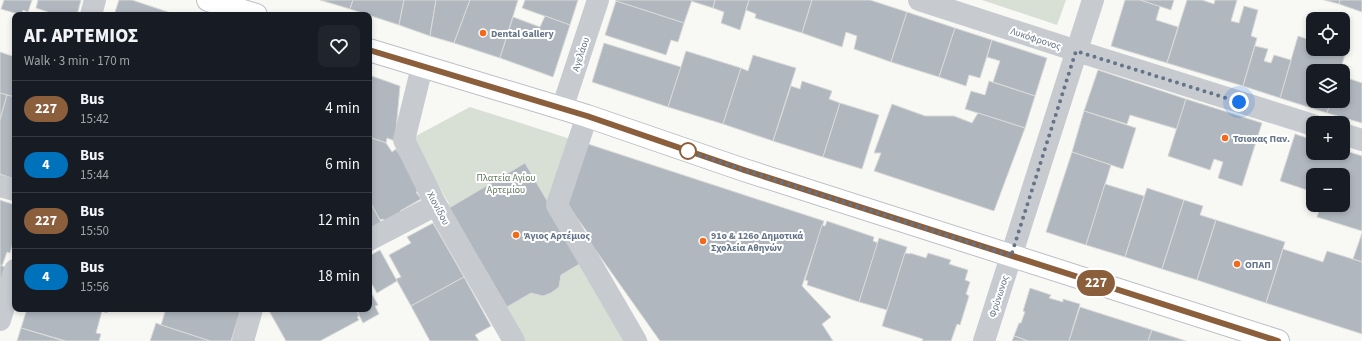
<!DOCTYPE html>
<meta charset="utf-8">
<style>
body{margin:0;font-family:"Source Sans 3",sans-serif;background:#20242c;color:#f1f3f6;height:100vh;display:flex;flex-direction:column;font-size:15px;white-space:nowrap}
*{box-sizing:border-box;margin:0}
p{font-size:13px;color:#9ea1a6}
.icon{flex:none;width:22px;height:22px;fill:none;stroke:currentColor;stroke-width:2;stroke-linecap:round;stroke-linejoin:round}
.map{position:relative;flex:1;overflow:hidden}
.drawer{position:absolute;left:12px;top:12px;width:360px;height:300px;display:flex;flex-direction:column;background:#171b24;border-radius:8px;box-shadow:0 2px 6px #0003}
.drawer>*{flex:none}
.badge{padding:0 8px;border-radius:13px;font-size:14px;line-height:26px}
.controls{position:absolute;left:1306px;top:12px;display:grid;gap:8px}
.controls a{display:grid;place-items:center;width:44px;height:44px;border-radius:8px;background:#171b24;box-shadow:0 2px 6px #0003;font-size:20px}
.you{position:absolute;width:20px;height:20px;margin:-10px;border:3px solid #fff;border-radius:50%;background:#1a73e8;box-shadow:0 0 0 6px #1a73e833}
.map>.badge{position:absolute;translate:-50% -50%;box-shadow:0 0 0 2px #fff}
.round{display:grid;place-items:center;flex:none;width:42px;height:42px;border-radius:8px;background:#20242c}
.overview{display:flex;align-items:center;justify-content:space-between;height:68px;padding:0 12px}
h1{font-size:19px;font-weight:800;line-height:30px}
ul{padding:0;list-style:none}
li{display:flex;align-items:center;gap:12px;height:56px;padding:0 12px;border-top:1px solid #363941}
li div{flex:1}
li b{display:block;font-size:15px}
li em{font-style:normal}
li .badge{min-width:44px;font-weight:700;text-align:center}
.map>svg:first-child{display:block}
</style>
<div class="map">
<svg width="1362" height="341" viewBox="0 0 1362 341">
<rect width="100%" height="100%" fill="#f8f8f5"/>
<g fill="#d8e0d5">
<polygon points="982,0 1066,0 1057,25"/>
<polygon points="470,107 583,143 563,205 648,341 508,341 434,214 449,204 412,138"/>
</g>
<g fill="#b0b7bf" stroke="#d9dad7">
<polygon points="4,0 32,0 28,12 23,10 21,15 1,9"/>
<polygon points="38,0 81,0 77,15 47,15 48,12 36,8"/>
<polygon points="119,0 132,0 177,15 114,15"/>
<polygon points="320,0 353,0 350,9"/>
<polygon points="353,0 404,0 399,25 350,9"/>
<polygon points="404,0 436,0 430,36 399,25"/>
<polygon points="436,0 470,0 454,43 430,36"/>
<polygon points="470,0 518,0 500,58 454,43"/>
<polygon points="525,0 578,0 570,25 522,8"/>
<polygon points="616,0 692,0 684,23 616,1"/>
<polygon points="692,0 715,0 713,8 691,1"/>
<polygon points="715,0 749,0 740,30 721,23 724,12 713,8"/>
<polygon points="749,0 812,0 802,33 755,18 756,14 746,10"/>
<polygon points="812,0 870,0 907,12 891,62 854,49 857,36 846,32 842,47 802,33"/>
<polygon points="1125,0 1140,0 1160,6 1156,20 1178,27 1167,63 1111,46"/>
<polygon points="1140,0 1174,0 1171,10"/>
<polygon points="1187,0 1202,0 1214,4 1215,0 1237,0 1231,21 1239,23 1244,6 1258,10 1251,36 1257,38 1243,86 1167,63"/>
<polygon points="1324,0 1340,0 1339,4"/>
<polygon points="1340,0 1362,0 1362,12 1339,4"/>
<polygon points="616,1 684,23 678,42 671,40 666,55 605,35"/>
<polygon points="907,12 955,28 939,77 891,62"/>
<polygon points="545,16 570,25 553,77 500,58 513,17 540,27"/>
<polygon points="955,28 992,40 980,78 969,75 966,86 939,77"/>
<polygon points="1298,36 1313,41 1313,49 1340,49 1346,51 1340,71 1313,71 1313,101 1331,101 1327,113 1280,98"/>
<polygon points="992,40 1047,58 1035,96 993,82 1000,61 987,57"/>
<polygon points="604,43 681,67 668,107 592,82"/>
<polygon points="1255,46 1268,49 1264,61 1271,63 1274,55 1291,60 1280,98 1243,86"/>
<polygon points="686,51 741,68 723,124 668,107"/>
<polygon points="0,52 15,57 15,97 0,93"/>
<polygon points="753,55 796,68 773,141 723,124 741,68 748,71"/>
<polygon points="1098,70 1186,99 1177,129 1130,115 1127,124 1084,111"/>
<polygon points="369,75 400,86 395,141 387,138 386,143 369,137"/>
<polygon points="1350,79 1362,83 1362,123 1327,113 1331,101 1343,101 1343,96 1345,96"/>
<polygon points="802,81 832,91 829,99 840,103 823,157 773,141 791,86 800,89"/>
<polygon points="989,81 1035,96 1025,128 965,109 971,91 985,95"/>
<polygon points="0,93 7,95 0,120"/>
<polygon points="7,95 15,97 15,179 0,174 0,120"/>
<polygon points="1186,99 1262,123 1242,186 1218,178 1223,162 1214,159 1210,170 1168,156"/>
<polygon points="840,103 879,115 862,169 823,157"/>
<polygon points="892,104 925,116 954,116 972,123 978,113 1025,128 994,211 874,171 881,153 874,153"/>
<polygon points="1084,111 1136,128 1123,169 1072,152"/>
<polygon points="1295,134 1313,140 1313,153 1343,153 1343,150 1362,156 1362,231 1317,217 1321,205 1343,205 1343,175 1313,175 1313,192 1280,181"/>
<polygon points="369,137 386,143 392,152 396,149 421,190 416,192 421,199 400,211 403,214 386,223 383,219 380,220 369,200 369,188 371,186 369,183"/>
<polygon points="585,143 824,221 802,286 831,317 822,324 833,341 660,341 587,238 590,236 567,204"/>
<polygon points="1072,152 1111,165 1086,245 1046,232"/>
<polygon points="525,163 583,262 561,275 559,287 551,293 543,296 531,293 507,307 449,208"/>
<polygon points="1105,184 1144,196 1125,257 1086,245"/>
<polygon points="1147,188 1184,200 1162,269 1125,257"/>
<polygon points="0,200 15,205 15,235 10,253 7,252 2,266 0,265"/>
<polygon points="369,200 383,226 369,233"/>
<polygon points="1184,200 1203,206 1200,215 1216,220 1197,280 1162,269"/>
<polygon points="1216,220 1285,242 1266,303 1197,280"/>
<polygon points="827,221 874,237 873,241 878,243 859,302 807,285 808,281 805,280 822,225 825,226"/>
<polygon points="433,223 464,277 411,306 396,279 401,277 389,255 411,243 407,237"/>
<polygon points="1362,233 1362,262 1353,259"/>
<polygon points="879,238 907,247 887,310 859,302"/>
<polygon points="1283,249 1323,262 1327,251 1362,262 1362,334 1266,303"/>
<polygon points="380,250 397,281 377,293 369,279 371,276 369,272 369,256"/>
<polygon points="905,253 910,254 910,253 926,258 928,253 951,260 949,264 968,270 965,280 970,282 966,294 969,296 960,325 957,324 951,341 922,341 923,339 882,326"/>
<polygon points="0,265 5,267 0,283"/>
<polygon points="464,277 491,326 475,335 479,341 430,341 411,306"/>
<polygon points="1030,288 1051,295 1049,298 1063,302 1063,299 1080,304 1069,341 1028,341 1014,336 1019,323 1021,323 1025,312 1023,311"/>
<polygon points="369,289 378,305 375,306 379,314 363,323 356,309 369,309"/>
<polygon points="1080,307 1152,330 1148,341 1069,341"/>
<polygon points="27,309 108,309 107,313 102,311 96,333 101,334 99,341 66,341 21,328"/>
<polygon points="161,309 241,309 231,341 210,341 161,325 165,312 161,311"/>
<polygon points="268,309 356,309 359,316 357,317 359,320 320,341 286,341"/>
<polygon points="156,323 161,325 210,341 150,341"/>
<polygon points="21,328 64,341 17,341"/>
<polygon points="1152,330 1186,341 1148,341"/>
<polygon points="1014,336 1028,341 1012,341"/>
</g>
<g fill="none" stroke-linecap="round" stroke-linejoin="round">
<defs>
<g id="secondary">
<polyline points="208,0 256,15"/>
<polyline points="369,50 587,116 744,170 1278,341"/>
</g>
</defs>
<use href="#secondary" stroke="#bbbfc5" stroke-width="24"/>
<g stroke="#c7cacf" stroke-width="22">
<polyline points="587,116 557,205 636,341"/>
<polyline points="436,205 514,341"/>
</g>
<g stroke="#c7cacf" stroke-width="22">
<polyline points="919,0 1077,51 1313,125"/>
<polyline points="91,15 95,0"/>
<polyline points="562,109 598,0"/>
<polyline points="1343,134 1362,140"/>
<polyline points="0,186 15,190"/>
<polyline points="369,240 436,205 404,140 422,67"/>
<polyline points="0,320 15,270"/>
<polyline points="243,341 252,309"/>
<polyline points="984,341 1093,0"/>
</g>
<use href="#secondary" stroke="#fff" stroke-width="22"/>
</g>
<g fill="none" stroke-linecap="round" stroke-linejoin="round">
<defs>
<polyline id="line" points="369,50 587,116 744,170 1278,341"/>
</defs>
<use href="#line" stroke="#fff" stroke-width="9"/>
<use href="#line" stroke="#8b5e3c" stroke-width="6"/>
<polyline stroke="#647489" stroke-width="4" stroke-dasharray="0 7.2" points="688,151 687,151 744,170 1011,256 1076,51 1239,102"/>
</g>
<g fill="#f56818" stroke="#fff" stroke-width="1.5">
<circle cx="483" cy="33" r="4"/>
<circle cx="1225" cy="138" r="4"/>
<circle cx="516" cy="235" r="4"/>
<circle cx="703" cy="241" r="4"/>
<circle cx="1237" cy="264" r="4"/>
</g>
<circle fill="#fff" stroke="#8b5e3c" stroke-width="2" cx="688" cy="151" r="8"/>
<g text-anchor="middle" stroke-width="4" stroke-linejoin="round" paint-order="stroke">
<g font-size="10" font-weight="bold" fill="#647489" stroke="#fff" text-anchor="start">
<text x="491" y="37">Dental Gallery</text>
<text x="1233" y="142">Τσιοκας Παν.</text>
<text x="524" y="239">Άγιος Αρτέμιος</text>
<text x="711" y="239">91ο &amp; 126ο Δημοτικά<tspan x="711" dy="12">Σχολεία Αθηνών</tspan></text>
<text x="1245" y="268">ΟΠΑΠ</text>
</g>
<g font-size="10" fill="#647489" stroke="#fff">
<text transform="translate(1036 38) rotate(18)" y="4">Λυκόφρονος</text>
<text transform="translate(580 54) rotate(-72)" y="4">Αγελάου</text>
<text transform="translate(439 208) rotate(62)" y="4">Χιονίδου</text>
<text transform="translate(998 296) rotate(-72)" y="4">Φρύνωνος</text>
</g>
<g font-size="10" fill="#617a5f" stroke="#fff">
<text x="506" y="181">Πλατεία Αγίου<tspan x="506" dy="12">Αρτεμίου</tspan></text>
</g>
</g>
</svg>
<div class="controls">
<a><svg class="icon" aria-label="locate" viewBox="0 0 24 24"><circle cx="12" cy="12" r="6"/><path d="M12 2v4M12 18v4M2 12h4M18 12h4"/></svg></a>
<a><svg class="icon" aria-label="layers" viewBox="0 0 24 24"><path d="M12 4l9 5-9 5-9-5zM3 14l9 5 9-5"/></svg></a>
<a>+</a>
<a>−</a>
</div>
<div class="you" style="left:1239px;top:102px"></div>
<b class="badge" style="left:1096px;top:283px;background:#8b5e3c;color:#fff">227</b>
<section class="drawer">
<div class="overview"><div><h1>ΑΓ. ΑΡΤΕΜΙΟΣ</h1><p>Walk · 3 min · 170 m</p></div><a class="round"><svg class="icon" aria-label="heart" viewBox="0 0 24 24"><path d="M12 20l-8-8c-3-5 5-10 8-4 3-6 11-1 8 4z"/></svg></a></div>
<ul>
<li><span class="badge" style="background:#8b5e3c;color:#fff">227</span><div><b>Bus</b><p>15:42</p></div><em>4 min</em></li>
<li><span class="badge" style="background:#0072bc;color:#fff">4</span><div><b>Bus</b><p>15:44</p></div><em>6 min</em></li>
<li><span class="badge" style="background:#8b5e3c;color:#fff">227</span><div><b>Bus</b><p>15:50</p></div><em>12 min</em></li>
<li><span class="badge" style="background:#0072bc;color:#fff">4</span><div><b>Bus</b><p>15:56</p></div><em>18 min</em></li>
</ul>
</section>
</div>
